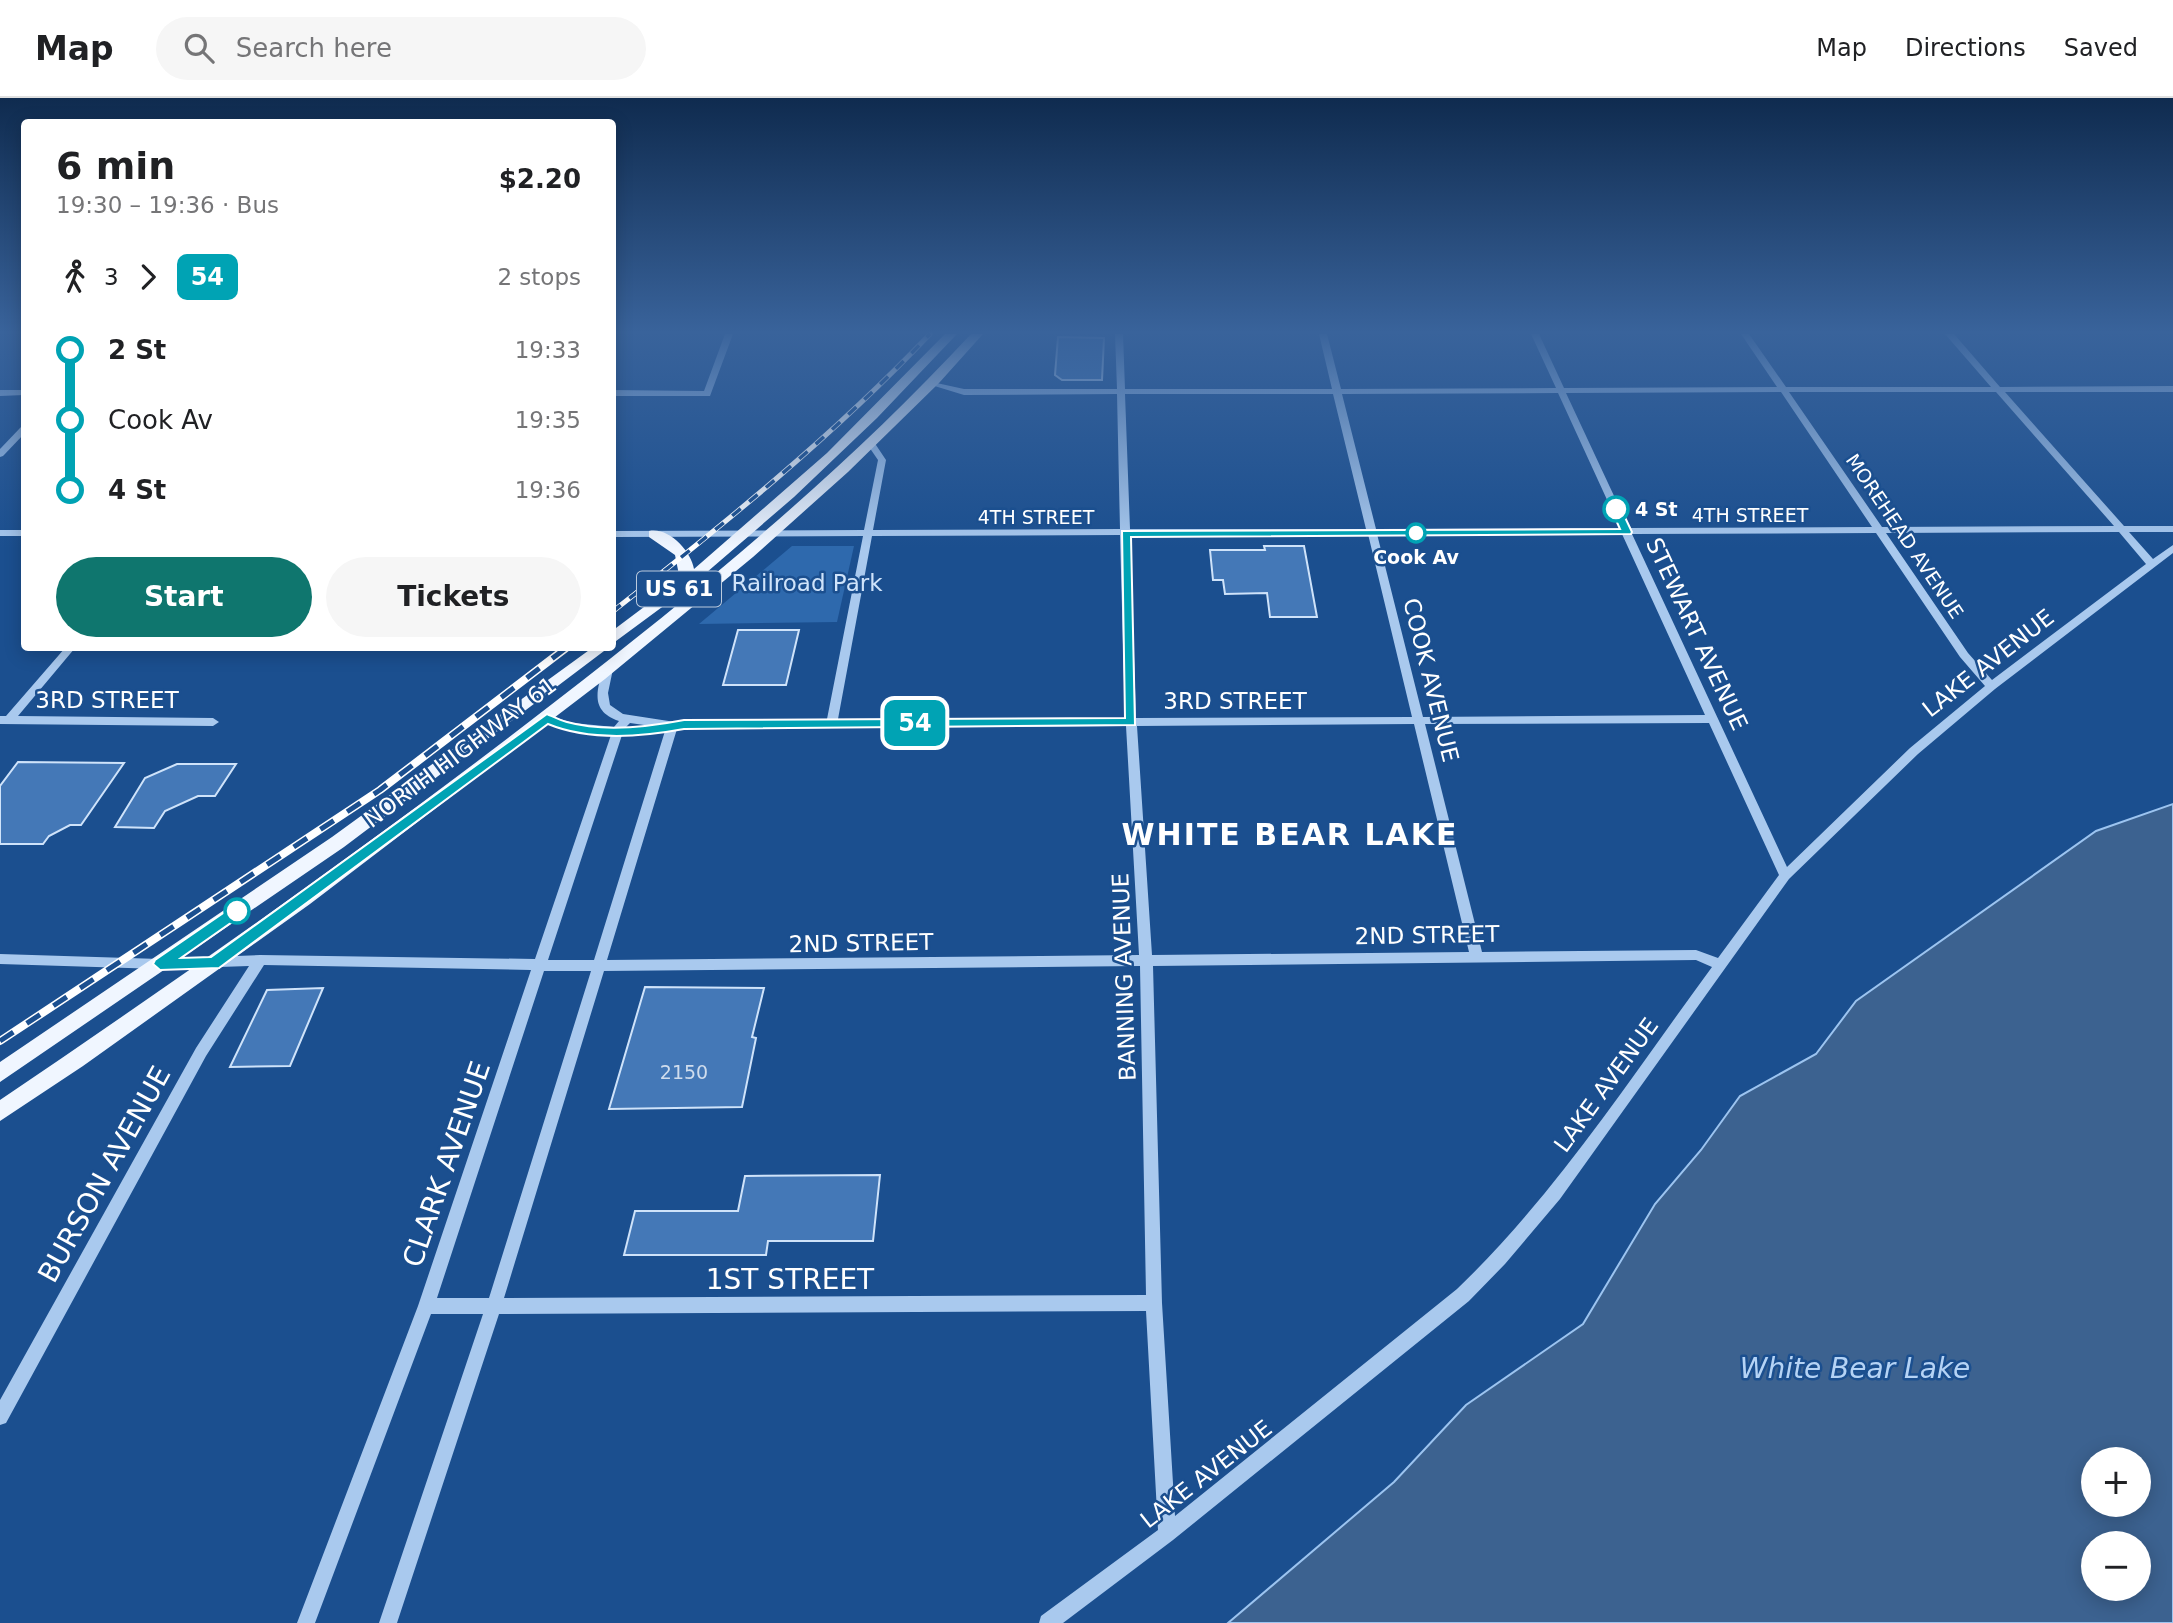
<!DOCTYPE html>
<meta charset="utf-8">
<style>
body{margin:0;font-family:"DejaVu Sans",sans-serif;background:#f6f6f6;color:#202124;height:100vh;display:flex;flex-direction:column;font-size:26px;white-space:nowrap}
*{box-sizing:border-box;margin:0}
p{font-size:23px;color:#757577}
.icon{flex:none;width:38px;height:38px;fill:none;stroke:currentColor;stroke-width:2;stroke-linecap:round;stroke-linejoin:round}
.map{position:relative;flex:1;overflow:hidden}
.side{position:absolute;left:21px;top:21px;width:595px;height:532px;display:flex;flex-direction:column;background:#fff;border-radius:7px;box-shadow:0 4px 18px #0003}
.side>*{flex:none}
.badge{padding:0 14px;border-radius:10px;font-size:24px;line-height:46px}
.fabs{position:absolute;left:2081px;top:1349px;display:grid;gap:14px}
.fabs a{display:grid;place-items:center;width:70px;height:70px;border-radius:50%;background:#fff;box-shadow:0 4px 18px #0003;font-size:35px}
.map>.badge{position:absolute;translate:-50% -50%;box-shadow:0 0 0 4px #fff}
.legs{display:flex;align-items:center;gap:10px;height:77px;padding:0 35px;font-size:23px}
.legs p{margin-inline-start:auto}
.summary{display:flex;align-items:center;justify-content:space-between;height:119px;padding:0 35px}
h1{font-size:38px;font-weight:800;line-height:52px}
.button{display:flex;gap:14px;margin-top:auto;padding:14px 35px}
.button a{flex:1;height:80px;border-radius:42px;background:#0f766e;color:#fff;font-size:28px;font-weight:800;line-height:80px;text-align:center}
.button a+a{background:#f6f6f6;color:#202124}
ul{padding:0 35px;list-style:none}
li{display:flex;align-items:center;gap:24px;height:70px;font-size:26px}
li i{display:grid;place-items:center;width:10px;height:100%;margin:0 9px;background:currentColor}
li i::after{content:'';width:18px;height:18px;margin:-9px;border:5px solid;border-radius:50%;background:#fff}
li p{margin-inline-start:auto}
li:first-child i{background:linear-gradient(#0000 50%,currentColor 0)}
li:last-child i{background:linear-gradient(currentColor 50%,#0000 0)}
header{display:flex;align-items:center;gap:42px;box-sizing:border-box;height:98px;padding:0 35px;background:#fff;border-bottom:2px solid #e0e0e0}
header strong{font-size:33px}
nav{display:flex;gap:38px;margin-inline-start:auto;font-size:24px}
.search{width:490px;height:63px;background:#f6f6f6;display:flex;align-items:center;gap:18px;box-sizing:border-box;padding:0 24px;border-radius:38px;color:#757577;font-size:26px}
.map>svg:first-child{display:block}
</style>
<header>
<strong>Map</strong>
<div class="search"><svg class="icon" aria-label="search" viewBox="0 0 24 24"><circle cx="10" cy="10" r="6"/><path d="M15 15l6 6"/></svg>Search here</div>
<nav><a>Map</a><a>Directions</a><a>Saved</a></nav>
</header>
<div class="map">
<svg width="2173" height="1525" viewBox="0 0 2173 1525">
<rect width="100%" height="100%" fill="#1b4f8f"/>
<polygon fill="#2e69ad" points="792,448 854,448 837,524 699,526"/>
<path fill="#3c6290" stroke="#9cc4f0" stroke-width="2" fill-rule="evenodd" d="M 2173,706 L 2173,1525 L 1228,1525 L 1394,1384 L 1466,1307 L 1583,1226 L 1655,1106 L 1701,1052 L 1740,998 L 1816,956 L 1856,903 L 2096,733 ZM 2093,1362 L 2138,1362 L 2138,1407 L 2093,1407 ZM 2093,1446 L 2138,1446 L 2138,1491 L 2093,1491 Z"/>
<g fill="#4478b7" stroke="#cfe3fa" stroke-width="2">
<polygon points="1058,239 1104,240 1102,282 1062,282 1055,277"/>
<polygon points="1264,448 1304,448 1317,519 1270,519 1267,495 1225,496 1223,482 1213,482 1210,452 1265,452"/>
<polygon points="738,532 799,532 786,587 723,587"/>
<polygon points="18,664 124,665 81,727 70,727 49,738 43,746 0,746 0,688"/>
<polygon points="177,666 236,666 215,698 198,698 165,713 154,730 115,729 145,680"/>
<polygon points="645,889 764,890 752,939 756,940 742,1009 609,1011"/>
<polygon points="323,890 290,968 230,969 267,892"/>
<polygon points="880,1077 873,1143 768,1143 766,1157 624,1157 635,1113 738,1113 745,1078"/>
</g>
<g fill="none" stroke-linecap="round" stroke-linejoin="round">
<g fill="#a9c9ee" fill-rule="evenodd">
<polygon points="725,236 733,236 710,298 612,298 612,292 704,293"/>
<path d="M 1115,236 L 1123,236 L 1125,291 L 1332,291 L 1319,236 L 1327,236 L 1341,291 L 1556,290 L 1531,236 L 1539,236 L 1564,290 L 1777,289 L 1741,236 L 1749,236 L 1786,289 L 1991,289 L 1945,236 L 1954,236 L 2000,289 L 2173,288 L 2173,294 L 2005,294 L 2124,428 L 2173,428 L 2173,434 L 2129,434 L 2153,461 L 2173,447 L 2173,455 L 1995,591 L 1918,656 L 1789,781 L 1560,1101 L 1505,1166 L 1469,1203 L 1173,1442 L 1063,1525 L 1039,1525 L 1041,1518 L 1158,1432 L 1146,1213 L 499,1216 L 397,1525 L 379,1525 L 483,1216 L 431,1216 L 315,1525 L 297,1525 L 418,1208 L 531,872 L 264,867 L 206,958 L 6,1325 L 0,1327 L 0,1302 L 196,950 L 249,868 L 160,871 L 0,866 L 0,856 L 160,861 L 260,857 L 535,861 L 611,637 C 587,636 565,631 543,624 L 541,621 L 543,618 L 547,617 L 573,625 L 614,629 L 619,623 C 591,613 596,595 603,571 L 608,567 L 613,571 L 608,595 L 610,607 L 623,616 L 675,624 L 827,621 L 863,438 L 612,439 L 612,433 L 864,432 L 878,362 L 867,346 L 871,343 L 874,344 L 886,362 L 873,432 L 1120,431 L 1117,296 L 964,297 L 928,286 L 932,284 L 964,291 L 1117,291 ZM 1781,294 L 1872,429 L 1629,430 L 1566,295 ZM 1789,294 L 1996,294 L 2114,428 L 1882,429 ZM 1558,295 L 1620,430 L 1376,431 L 1342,296 ZM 1125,296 L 1333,296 L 1366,431 L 1130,431 ZM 2119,434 L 2146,466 L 1992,582 L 1968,555 L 1886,435 ZM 1876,435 L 1960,559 L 1985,588 L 1910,650 L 1787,769 L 1632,436 ZM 1368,436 L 1412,619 L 1136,620 L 1130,437 ZM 1377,436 L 1622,436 L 1705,617 L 1423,619 ZM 1120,437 L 1125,620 L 838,621 L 872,438 ZM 630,625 L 651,628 L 626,629 ZM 1709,625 L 1779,777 L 1718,860 L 1696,852 L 1482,854 L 1425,626 ZM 1414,626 L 1469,854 L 1152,857 L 1137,628 ZM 1126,628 L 1139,857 L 607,862 L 677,631 ZM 665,633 L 594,862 L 548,862 L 622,637 ZM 1696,862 L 1712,869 C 1631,979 1556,1096 1457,1191 L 1175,1418 L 1162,1205 L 1153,868 ZM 1140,868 L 1146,1197 L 504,1200 L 604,873 ZM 544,873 L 591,873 L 489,1200 L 437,1200 Z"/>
<polygon points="0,292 24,292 24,297 0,298"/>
<polygon points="21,329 24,329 24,336 3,358 0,359 0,351"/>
<rect x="0" y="432" width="24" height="6"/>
<polygon points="65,550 75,550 18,618 213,620 219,624 213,628 0,626 0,618 6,618"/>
</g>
<g fill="#f0f6ff" fill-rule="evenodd">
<path d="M 945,236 L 957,236 L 877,320 L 794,399 L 692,487 L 612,546 L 612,533 L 680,482 L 675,457 L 649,439 L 649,433 C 669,429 691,453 694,471 L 827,355 Z"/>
<path d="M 971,236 L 983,236 L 939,285 L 848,374 L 753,459 L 605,581 L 310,806 L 83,968 L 0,1023 L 0,1002 C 189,874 376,743 556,603 C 703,489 845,372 971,236 Z"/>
<polygon points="592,550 608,550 344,749 0,984 0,964 332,739"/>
</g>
<defs>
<g id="rail-far1">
<path d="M 612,514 C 723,427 832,339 930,236"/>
<polyline points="563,552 566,550"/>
</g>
<polyline id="rail" points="0,943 380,692 566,550"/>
</defs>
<use href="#rail-far1" stroke="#fff" stroke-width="5"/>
<use href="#rail" stroke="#fff" stroke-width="8"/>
<use href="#rail-far1" stroke="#1b4f8f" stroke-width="3.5" stroke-dasharray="11" stroke-linecap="butt"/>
<use href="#rail" stroke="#1b4f8f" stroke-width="5" stroke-dasharray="16" stroke-linecap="butt"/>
</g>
<linearGradient id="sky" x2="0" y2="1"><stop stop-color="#0f2b4f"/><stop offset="0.52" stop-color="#39639b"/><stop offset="1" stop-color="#39639b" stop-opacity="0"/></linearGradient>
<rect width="2173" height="450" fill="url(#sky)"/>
<path fill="#00a3b4" stroke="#fff" stroke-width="2" d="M 1616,407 L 1621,411 L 1632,434 L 1631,436 L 1131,439 L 1135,627 L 684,631 C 641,639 589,643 548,626 L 219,870 L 160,872 L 153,866 L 155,862 L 232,809 L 242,809 L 242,817 L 181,860 L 211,859 L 547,616 C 554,619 560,622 567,624 C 603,634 648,629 684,622 L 1125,620 L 1122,433 L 1620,431 L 1611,411 Z"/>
<g fill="#fff" stroke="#00a3b4" stroke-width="3.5">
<circle cx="1616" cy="411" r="12"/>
<circle cx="1416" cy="435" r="9"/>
<circle cx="237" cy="813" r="12"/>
</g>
<g text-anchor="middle" stroke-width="5" stroke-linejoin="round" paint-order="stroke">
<g font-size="19" font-weight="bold" fill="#fff" stroke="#1b4f8f" text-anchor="start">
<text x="1635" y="418">4 St</text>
<text x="1416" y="466" text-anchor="middle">Cook Av</text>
</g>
<g font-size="19" fill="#fff" stroke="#1b4f8f">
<text x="1750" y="424">4TH STREET</text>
<text x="1036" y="426">4TH STREET</text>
<text transform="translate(1905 438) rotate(56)" y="7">MOREHEAD AVENUE</text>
</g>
<g font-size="19" fill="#d0dded">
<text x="684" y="981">2150</text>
</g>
<rect fill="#1b4f8f" stroke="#bbcadd" stroke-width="2" x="637" y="473.5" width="84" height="35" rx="5"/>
<g font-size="21" font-weight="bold" fill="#fff">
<text x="679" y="498">US 61</text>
</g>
<g font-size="23" fill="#cfe3fa" stroke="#1b4f8f">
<text x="807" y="493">Railroad Park</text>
</g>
<g font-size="23" fill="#fff" stroke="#1b4f8f">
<text transform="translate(1697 536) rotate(65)" y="8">STEWART AVENUE</text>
<text transform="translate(1988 565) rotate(-38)" y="8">LAKE AVENUE</text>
<text transform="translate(1431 582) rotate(76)" y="8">COOK AVENUE</text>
<text x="107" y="610">3RD STREET</text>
<text x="1235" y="611">3RD STREET</text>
<text transform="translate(460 654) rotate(-37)" y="8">NORTH HIGHWAY 61</text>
<text transform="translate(1427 837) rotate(-1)" y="8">2ND STREET</text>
<text transform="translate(861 845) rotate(-1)" y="8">2ND STREET</text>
<text transform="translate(1124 879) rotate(-92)" y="8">BANNING AVENUE</text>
<text transform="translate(1606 987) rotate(-54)" y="8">LAKE AVENUE</text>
<text transform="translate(1206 1376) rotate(-38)" y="8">LAKE AVENUE</text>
</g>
<g font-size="28" fill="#fff" stroke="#1b4f8f">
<text transform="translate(446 1066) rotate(-71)" y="10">CLARK AVENUE</text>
<text transform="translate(104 1076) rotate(-61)" y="10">BURSON AVENUE</text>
<text x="790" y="1191">1ST STREET</text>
</g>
<g font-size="28" font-style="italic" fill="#b5d3f5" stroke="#1b4f8f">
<text x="1855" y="1280">White Bear Lake</text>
</g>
<g font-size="30" font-weight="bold" letter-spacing="2" fill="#fff" stroke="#1b4f8f">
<text x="1290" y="747">WHITE BEAR LAKE</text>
</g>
</g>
</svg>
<div class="fabs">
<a>+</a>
<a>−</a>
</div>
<b class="badge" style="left:915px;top:625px;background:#00a3b4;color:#fff">54</b>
<section class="side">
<div class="summary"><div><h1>6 min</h1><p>19:30 – 19:36 · Bus</p></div><b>$2.20</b></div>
<div class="legs"><svg class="icon" aria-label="walk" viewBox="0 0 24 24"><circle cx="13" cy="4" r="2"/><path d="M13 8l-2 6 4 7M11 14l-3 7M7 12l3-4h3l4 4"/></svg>3<svg class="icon" aria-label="forward" viewBox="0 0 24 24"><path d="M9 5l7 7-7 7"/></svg><b class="badge" style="background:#00a3b4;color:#fff">54</b><p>2 stops</p></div>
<ul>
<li><i style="color:#00a3b4"></i><b>2 St</b><p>19:33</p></li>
<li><i style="color:#00a3b4"></i><span>Cook Av</span><p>19:35</p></li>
<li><i style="color:#00a3b4"></i><b>4 St</b><p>19:36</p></li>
</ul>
<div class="button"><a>Start</a><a>Tickets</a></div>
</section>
</div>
